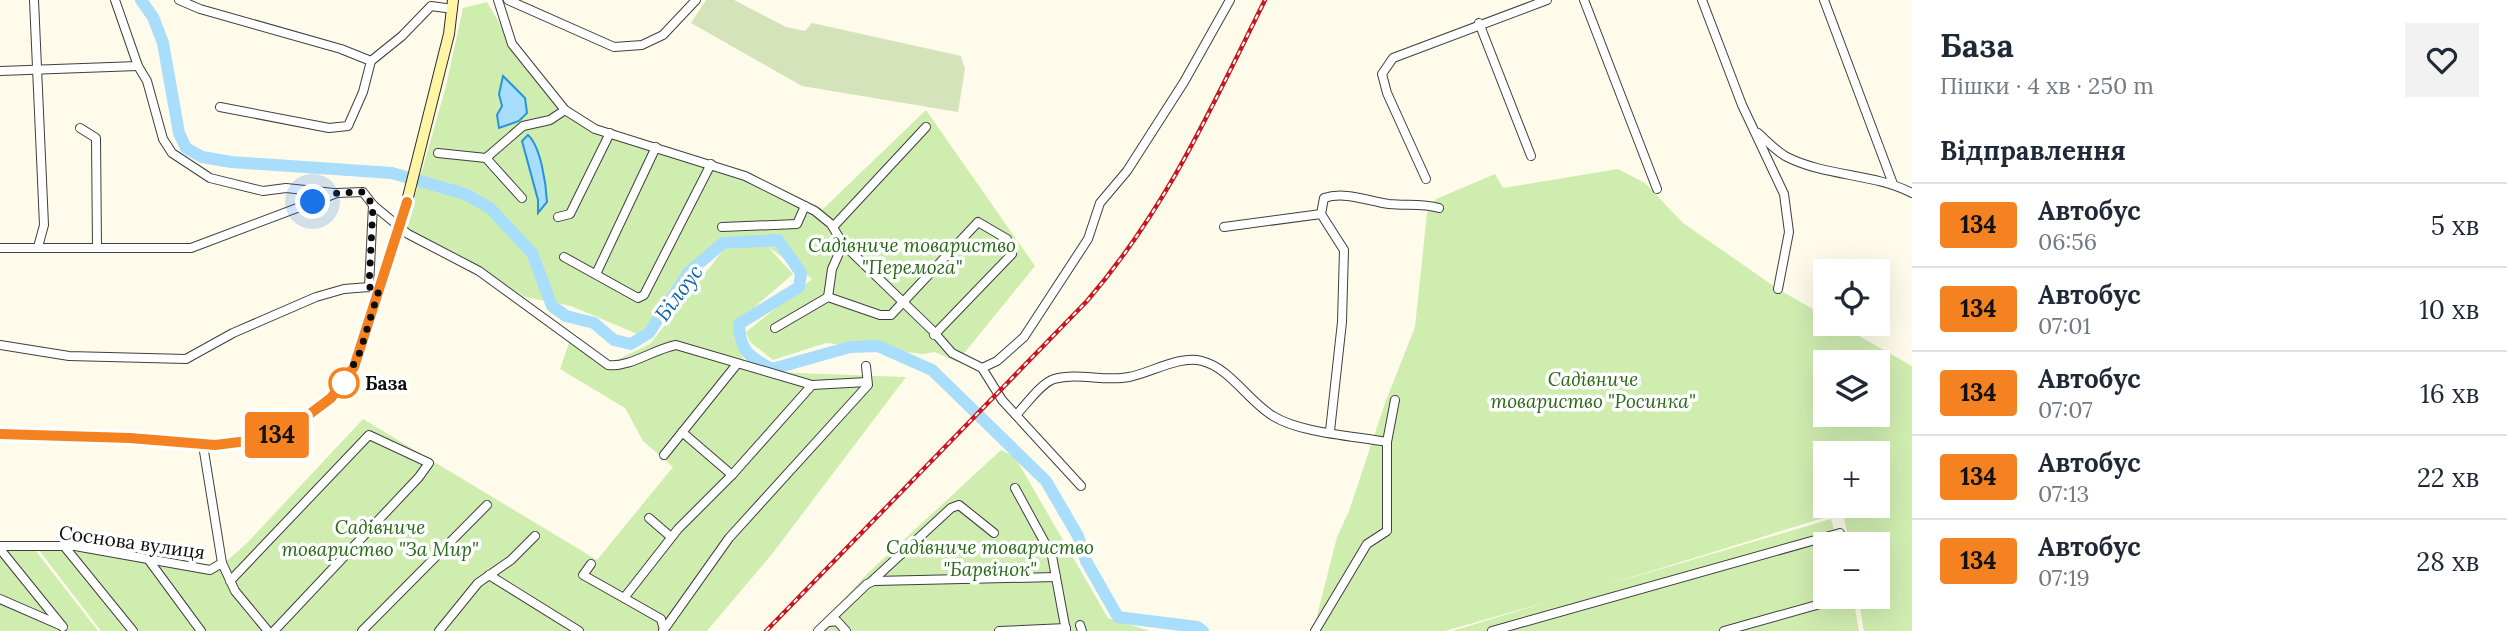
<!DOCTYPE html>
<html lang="uk">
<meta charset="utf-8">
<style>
body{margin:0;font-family:Lora,serif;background:#f2f2f3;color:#1f2937;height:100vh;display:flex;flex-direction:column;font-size:26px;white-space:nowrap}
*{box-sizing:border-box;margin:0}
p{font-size:23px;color:#747a83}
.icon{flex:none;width:38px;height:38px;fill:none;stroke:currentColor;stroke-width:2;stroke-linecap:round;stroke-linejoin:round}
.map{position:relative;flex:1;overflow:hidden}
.panel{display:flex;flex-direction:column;background:#fff;width:595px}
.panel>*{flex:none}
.badge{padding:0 14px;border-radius:5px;font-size:24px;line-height:46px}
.controls{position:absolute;left:1813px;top:259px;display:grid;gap:14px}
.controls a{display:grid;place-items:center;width:77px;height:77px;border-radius:0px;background:#fff;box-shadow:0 7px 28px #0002;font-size:35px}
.you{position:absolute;width:35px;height:35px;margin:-18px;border:5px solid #fff;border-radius:50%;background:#1a73e8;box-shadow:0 0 0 10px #1a73e833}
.map>.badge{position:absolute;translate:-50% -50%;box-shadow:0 0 0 4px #fff}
h2{padding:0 28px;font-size:26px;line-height:63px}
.round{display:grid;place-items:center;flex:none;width:74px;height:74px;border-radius:0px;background:#f2f2f3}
.head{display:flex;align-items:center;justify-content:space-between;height:119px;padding:0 28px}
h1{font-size:33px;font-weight:700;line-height:52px}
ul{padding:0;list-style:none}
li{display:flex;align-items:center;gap:21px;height:84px;padding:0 28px;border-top:2px solid #e0e1e3}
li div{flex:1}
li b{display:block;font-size:26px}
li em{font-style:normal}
li .badge{min-width:77px;font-weight:700;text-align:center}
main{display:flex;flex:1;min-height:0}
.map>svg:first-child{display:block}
</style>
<main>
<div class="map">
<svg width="1912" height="631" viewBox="0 0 1912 631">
<rect width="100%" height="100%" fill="#fffbea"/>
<g fill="#d0edb0" fill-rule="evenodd">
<path d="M 487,2 L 512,44 L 578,122 L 749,172 L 823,209 L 926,110 L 1035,266 L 957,362 L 935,352 L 923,354 L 826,343 L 773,360 L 750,342 L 746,332 L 812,279 L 767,246 L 793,274 L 734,325 L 743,359 L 772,372 L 906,377 L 772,554 L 707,631 L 101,631 L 38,549 L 133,556 L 213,573 L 247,543 L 363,419 L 597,560 L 673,467 L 643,441 L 625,408 L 560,369 L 571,337 L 608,364 L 650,344 L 724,249 L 766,245 C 752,234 723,237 709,248 C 689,264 658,314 642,336 L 571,306 L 525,297 L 465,258 L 405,231 L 446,86 L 463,8 Z"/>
<path d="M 1618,169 L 1645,183 L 1683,223 L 1778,289 L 1825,316 L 1825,324 L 1838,324 L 1912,366 L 1912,631 L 1864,631 L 1858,597 L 1878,597 L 1878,544 L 1849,544 L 1843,512 L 1603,586 L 1831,519 L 1838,544 L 1825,544 L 1825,597 L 1853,597 L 1859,631 L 1452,631 L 1551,601 L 1445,631 L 1313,631 L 1337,537 L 1349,511 L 1385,403 L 1415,327 L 1427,213 L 1436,199 L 1495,174 L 1503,188 ZM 1825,362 L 1878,362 L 1878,415 L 1825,415 ZM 1825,453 L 1878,453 L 1878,506 L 1825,506 Z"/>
<polygon points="1001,450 1015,457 1108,618 1150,631 813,631 870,571"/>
<polygon points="0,550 36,551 98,631 0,631"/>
</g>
<polygon fill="#d5e3ba" points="706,0 734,0 786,27 805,31 812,23 961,56 965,69 958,112 802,86 691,23"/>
<g fill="#a9ddfc" stroke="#2994da" stroke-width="2">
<polygon points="503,76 525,98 527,113 519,121 499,128 497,115 502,106 499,94"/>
<path d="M 528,135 C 541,147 546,184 547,202 L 538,213 L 538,200 L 522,141 Z"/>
</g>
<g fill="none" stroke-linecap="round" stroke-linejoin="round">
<path stroke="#a9ddfc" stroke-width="12" d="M 141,0 L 153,17 L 163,43 L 179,133 L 186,148 L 202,157 L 231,162 L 392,173 L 465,194 L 490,208 L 532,253 L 552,306 L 566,316 L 594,323 L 614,340 L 631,344 L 649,333 L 689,272 L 723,243 L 778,240 L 801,273 L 799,287 L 739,324 C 740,351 749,357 772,369 L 850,347 L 878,346 L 932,370 L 1046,481 L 1078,536 L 1086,561 L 1118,617 L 1197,627 L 1203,631"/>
<defs>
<g id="minor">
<polyline points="34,0 44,225 38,247"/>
<polyline points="115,0 138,66 147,81 163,139 172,153 210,178 263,191 286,188 334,193"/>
<polyline points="179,0 200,9 341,49 371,61"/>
<polyline points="498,0 512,44 565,110 595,129 745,176 815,211 831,224 843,244 932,330 952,353 982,368 1002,400 1081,486"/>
<polyline points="508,0 614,47 642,45 663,35 696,0"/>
<polyline points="1584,0 1657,189"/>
<polyline points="1702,0 1742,105 1784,194 1789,232 1778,289"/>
<polyline points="1824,0 1893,184"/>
<polyline points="1479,23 1531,156"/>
<polyline points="0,71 138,66"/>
<polyline points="220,107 329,128 348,126 363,92 371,61 402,36 431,6 453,9"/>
<polyline points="80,128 96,138 97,247"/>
<path d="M 1758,133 C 1767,141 1777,152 1787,157 C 1827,177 1873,173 1912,193"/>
<polyline points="438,153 486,158 523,126 550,120 565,110"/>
<polyline points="486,158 522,198"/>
<polyline points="1426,179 1387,93 1382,74 1393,58 1547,0"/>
<polyline points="558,217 570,214 610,133"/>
<polyline points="722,227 797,224 805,206"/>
<polyline points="833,227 926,127"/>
<polyline points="1224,227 1321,214"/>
<path d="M 0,248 L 191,248 L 337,193 L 363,192 L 373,205 L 408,234 L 479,271 L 608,365 C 629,368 654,349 676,345 L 812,385"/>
<polyline points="564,257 638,298 644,295 711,164"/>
<polyline points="596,274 656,147"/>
<polyline points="369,287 373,205"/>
<polyline points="828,297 832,269 843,244"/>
<polyline points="775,328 828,297 880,315 891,315 978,222 1007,239 1012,254 934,335"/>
<polyline points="0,345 69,356 186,359 233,333 316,297 344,289 369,287 379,290"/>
<polyline points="982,368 997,361 1024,337 1088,239 1100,203 1127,171 1184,82 1230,0"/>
<path d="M 1016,415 C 1026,405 1041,383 1054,379 C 1078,372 1104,382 1129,377 C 1151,373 1179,355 1202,361 C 1230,368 1248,401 1273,416 C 1300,433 1354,436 1387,442"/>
<path d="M 1330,431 L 1342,322 L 1344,250 L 1321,214 L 1324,198 C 1345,191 1368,201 1389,204 C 1406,206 1422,203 1439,208"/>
<polyline points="682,432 732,475"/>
<polyline points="664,455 737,364"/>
<polyline points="1015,488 1052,556 1066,631"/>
<polyline points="649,518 671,537"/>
<polyline points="0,546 75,546 210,570 222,563 203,445"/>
<polyline points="64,546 133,631"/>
<polyline points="0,549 63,627"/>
<polyline points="148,559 201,631"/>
<polyline points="222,563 235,591 268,631"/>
<polyline points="591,564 583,575 624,598"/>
<polyline points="489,575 579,631"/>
<polyline points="230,581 369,435 429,463 419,477 274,631"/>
<polyline points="872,581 951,508 959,505 994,533"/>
<polyline points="0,599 62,626"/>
<polyline points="829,622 837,621 846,631"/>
<polyline points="1080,625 1082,631"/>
<polyline points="664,630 661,619 624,598 678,529 732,475 812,385 867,382"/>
<polyline points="362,631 487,505"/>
<polyline points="439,631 478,583 511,560 535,536"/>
<polyline points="663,631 729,538 868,385 866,366"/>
<polyline points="818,631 867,584 874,581 1056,577"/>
<polyline points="999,631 1066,628"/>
<polyline points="1315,631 1367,544 1387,531 1387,442 1395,400"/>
<polyline points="1492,631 1840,533"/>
<polyline points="1724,631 1845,597"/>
</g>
<polyline id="secondary" points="0,434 130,438 197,445 239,443 278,435 305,419 331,398 354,367 401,225 449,34 453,0"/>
</defs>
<use href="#minor" stroke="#3f3f3f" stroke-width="10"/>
<use href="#secondary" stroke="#2e2e2e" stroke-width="12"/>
<use href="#minor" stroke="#fff" stroke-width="8"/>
<use href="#secondary" stroke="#fff5a5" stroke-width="10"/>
<defs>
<path id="rail" d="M 766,631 L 1087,301 C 1167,208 1211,108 1265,0"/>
</defs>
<use href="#rail" stroke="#c91720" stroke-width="4.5"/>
<use href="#rail" stroke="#fff" stroke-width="2" stroke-dasharray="5" stroke-linecap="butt"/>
</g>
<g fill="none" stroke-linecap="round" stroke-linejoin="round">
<defs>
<polyline id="line" points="0,434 130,438 215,445 265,439 291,428 331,398 354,367 407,202"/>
</defs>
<use href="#line" stroke="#fff" stroke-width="16"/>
<use href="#line" stroke="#f58220" stroke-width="10"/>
<polyline stroke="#0c0c0c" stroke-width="7" stroke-dasharray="0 12.6" points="313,202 337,193 363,192 373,205 369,287 379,290 360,352 344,383"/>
</g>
<circle fill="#fff" stroke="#f58220" stroke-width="3.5" cx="344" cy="383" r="14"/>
<g text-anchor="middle" stroke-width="7" stroke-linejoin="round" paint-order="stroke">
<g font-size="19" font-style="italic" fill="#286916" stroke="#fff">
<text x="912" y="252">Садівниче товариство<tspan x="912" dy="22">"Перемога"</tspan></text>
<text x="1593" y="386">Садівниче<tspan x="1593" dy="22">товариство "Росинка"</tspan></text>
<text x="380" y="534">Садівниче<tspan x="380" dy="22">товариство "За Мир"</tspan></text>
<text x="990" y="554">Садівниче товариство<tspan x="990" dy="22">"Барвінок"</tspan></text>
</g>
<g font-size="19" font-weight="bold" fill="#0c0c0c" stroke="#fff" text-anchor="start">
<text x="365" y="390">База</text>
</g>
<g font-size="19" fill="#0c0c0c" stroke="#fff">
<text transform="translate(132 542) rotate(8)" y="7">Соснова вулиця</text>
</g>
<g font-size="21" font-style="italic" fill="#0964a9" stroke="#fff">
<text transform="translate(679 293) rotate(-53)" y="7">Білоус</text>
</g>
</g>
</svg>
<div class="controls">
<a><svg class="icon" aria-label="locate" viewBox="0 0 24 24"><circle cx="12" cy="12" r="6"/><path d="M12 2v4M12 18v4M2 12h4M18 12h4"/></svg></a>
<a><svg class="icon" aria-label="layers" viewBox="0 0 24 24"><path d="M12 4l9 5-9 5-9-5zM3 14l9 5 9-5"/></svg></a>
<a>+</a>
<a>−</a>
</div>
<div class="you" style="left:313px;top:202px"></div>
<b class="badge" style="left:277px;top:435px;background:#f58220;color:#111">134</b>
</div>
<section class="panel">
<div class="head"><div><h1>База</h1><p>Пішки · 4 хв · 250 m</p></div><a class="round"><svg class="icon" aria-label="heart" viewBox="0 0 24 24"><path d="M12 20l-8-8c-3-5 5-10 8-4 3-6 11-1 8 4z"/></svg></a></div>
<h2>Відправлення</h2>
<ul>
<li><span class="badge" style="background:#f58220;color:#111">134</span><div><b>Автобус</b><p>06:56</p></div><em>5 хв</em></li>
<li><span class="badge" style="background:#f58220;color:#111">134</span><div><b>Автобус</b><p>07:01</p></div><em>10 хв</em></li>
<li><span class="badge" style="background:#f58220;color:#111">134</span><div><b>Автобус</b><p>07:07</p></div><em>16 хв</em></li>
<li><span class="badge" style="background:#f58220;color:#111">134</span><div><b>Автобус</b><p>07:13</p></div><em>22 хв</em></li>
<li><span class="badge" style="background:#f58220;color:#111">134</span><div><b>Автобус</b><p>07:19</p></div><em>28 хв</em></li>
</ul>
</section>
</main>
